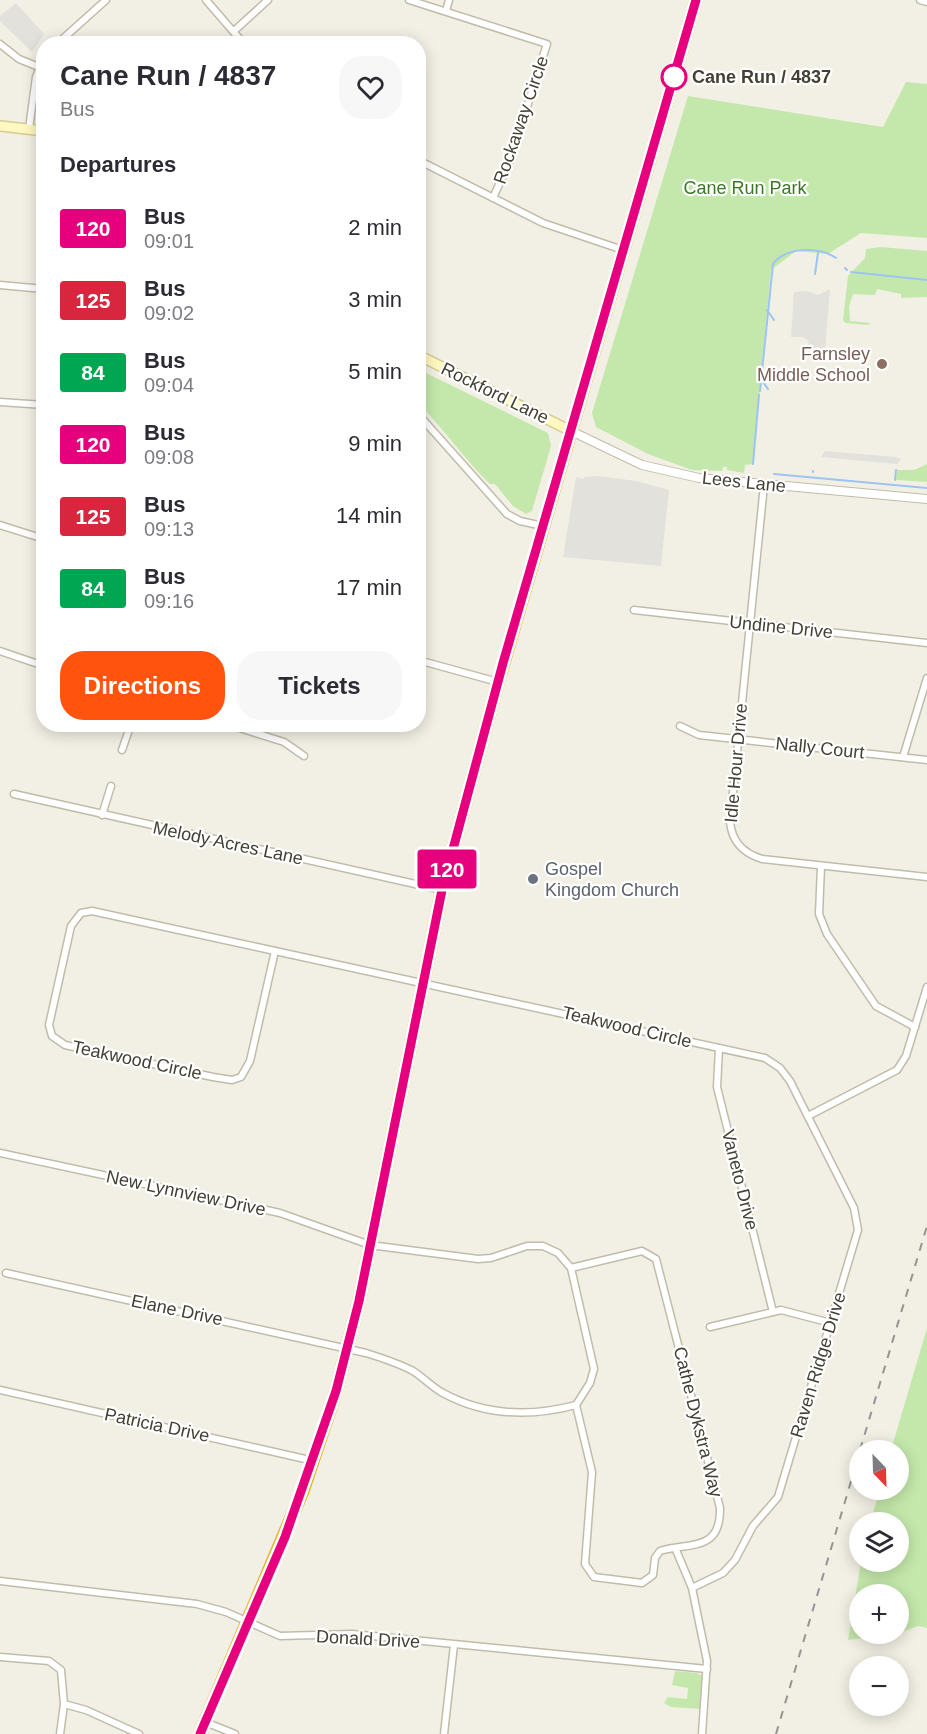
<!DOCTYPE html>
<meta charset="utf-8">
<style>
body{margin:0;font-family:Helvetica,sans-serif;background:#f7f7f7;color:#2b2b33;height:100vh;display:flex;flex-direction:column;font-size:22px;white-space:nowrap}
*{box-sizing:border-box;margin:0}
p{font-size:20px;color:#7c7c81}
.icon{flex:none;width:33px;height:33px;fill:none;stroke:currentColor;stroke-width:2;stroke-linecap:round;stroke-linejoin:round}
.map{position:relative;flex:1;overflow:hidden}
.panel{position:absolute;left:36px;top:36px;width:390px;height:696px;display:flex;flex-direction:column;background:#fff;border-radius:24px;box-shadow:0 3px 15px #0003}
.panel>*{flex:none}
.badge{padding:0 12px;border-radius:4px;font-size:21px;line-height:39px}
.needle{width:39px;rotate:157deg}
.fabs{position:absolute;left:849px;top:1440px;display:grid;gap:12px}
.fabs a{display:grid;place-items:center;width:60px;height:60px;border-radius:50%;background:#fff;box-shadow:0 3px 15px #0003;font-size:30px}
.map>.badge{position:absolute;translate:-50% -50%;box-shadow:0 0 0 3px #fff}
h2{padding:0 24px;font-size:22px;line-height:54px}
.round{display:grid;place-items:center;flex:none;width:63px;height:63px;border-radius:24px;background:#f7f7f7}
.summary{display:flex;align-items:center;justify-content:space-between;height:102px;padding:0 24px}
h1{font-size:28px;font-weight:800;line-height:45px}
.primary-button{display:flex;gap:12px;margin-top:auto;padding:12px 24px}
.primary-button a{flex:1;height:69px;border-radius:24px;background:#ff530e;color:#fff;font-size:24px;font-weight:800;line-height:69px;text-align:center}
.primary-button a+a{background:#f7f7f7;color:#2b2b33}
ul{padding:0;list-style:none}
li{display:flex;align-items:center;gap:18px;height:72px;padding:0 24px}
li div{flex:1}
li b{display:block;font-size:22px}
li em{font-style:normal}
li .badge{min-width:66px;font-weight:700;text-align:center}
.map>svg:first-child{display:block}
</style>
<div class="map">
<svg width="927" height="1734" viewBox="0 0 927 1734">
<rect width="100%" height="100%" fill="#f2f0e4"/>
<g fill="#c4e8ab">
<polygon points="906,82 927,84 927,238 861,233 828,254 796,251 771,270 753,464 745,465 744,473 727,470 727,467 723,467 722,471 692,470 648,454 596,427 592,413 688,96 883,127"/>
<polygon points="881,247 927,251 927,297 901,298 901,294 877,289 875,295 853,294 849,307 850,321 871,323 867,325 846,323 843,320 848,276 865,258 866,249"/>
<path d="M 418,369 L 548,433 L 551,446 L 532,511 L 526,514 L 513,506 L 495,484 L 490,484 C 464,459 444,429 419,404 Z"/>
<polygon points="927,464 927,482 896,480 897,470 914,470"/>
<polygon points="927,1328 927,1628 918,1626 899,1633 898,1594 860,1594 860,1634 896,1634 848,1640 861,1562 898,1562 898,1522 870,1522 880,1490 898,1490 898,1450 891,1450"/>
<polygon points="675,1671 696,1673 703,1676 702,1709 671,1707 664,1703 668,1697 687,1699 688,1688 672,1685"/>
</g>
<g fill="#e3e1dc">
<polygon points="16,3 44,34 32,52 0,21 0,16"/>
<polygon points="830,289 825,351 819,354 807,347 809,341 803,337 791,337 794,292 807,291 818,295"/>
<polygon points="825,451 896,457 901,459 897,464 821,457"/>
<polygon points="598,476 636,481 669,490 661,566 563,557 576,477 583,479 585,477"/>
</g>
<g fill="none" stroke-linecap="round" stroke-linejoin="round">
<g stroke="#9dc4f2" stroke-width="2">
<polyline points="845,268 847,270"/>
<polyline points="851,272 927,280"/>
<polyline points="815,274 818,253"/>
<polyline points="767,310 774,320"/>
<polyline points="761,379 768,389"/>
<path d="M 760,391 L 773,264 C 785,247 819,246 836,258"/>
<polyline points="753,464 759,395"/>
<polyline points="813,471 813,472"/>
<polyline points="774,474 927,488"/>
<polyline points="895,480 896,470"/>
</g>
<defs>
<g id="minor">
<polyline points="206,0 244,44"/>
<polyline points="409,0 547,44 510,160 493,198"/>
<polyline points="920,0 927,2"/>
<polyline points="446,11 449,0"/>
<polyline points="234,31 268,0"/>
<polyline points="0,44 19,59 39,67"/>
<polyline points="57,44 106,0"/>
<polyline points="29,129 36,77 44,57"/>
<polyline points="418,160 543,223 623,250"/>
<polyline points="0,285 44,289"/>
<polyline points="0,402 44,405"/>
<polyline points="418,414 507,514 520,521 543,526"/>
<path d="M 764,485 L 730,822 C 732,842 743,853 762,859 L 927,877"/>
<polyline points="0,525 44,539"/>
<polyline points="634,610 927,643"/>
<polyline points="0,651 44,666"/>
<polyline points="418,660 498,682"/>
<polyline points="227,724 284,742 304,756"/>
<polyline points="680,726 699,735 927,760"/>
<polyline points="122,750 131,724"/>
<polyline points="903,757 927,678"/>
<polyline points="14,794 442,890"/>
<polyline points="102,815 111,786"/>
<polyline points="821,866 819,914 827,934 876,1006 915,1027"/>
<polygon points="92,911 275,951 250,1061 241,1077 232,1080 213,1077 65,1045 52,1036 49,1025 71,926 81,913"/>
<polyline points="275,951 765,1058 780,1068 790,1081 854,1208 858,1230 778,1497 753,1526 735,1560 723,1573 692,1588"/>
<polyline points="719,1048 717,1087 773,1312"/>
<polyline points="808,1116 897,1070 906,1056 927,987"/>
<path d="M 0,1153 L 280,1213 L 370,1245 L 478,1259 L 491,1258 L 527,1246 L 543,1246 L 558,1253 L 571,1268 L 594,1369 L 590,1383 L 576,1405 L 592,1472 L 585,1564 L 594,1577 L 642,1583 L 653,1575 L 655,1558 L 660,1551 C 688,1542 721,1553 720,1508 L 656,1259 L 642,1251 L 571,1268"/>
<path d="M 6,1273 L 366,1353 C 382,1358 398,1363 413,1371 C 424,1378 432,1387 443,1393 C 485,1416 530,1417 576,1405"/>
<polyline points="710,1327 781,1310 831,1323"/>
<polyline points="0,1390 314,1461"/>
<polyline points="676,1550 692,1588 707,1661 702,1734"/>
<polyline points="0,1581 197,1604 226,1612 280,1636 352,1634 707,1669"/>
<polyline points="0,1657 49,1661 61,1670 64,1704 60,1734"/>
<polyline points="64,1704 86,1710 139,1734"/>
<polyline points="205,1722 235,1734"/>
<polyline points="444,1734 454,1645"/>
</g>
<polyline id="tertiary" points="571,431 642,465 699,478 927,499"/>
<g id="secondary">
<polyline points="0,126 44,131"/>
<polyline points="418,355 571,431"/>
</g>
<polyline id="trunk" points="200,1734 303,1490 336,1391 359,1301 442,890 498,682 696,0"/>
</defs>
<use href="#minor" stroke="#c1bca9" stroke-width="9"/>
<use href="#tertiary" stroke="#c1bca9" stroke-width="10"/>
<use href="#secondary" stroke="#d4cc92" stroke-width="12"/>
<use href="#trunk" stroke="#e2b82f" stroke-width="14"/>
<use href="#minor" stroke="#fff" stroke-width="6"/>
<use href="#tertiary" stroke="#fff" stroke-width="8"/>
<use href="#secondary" stroke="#fff8c1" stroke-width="9"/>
<use href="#trunk" stroke="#ffe779" stroke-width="10"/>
<g stroke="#949494" stroke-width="2" stroke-dasharray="8 8" stroke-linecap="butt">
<polyline points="860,1450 927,1226"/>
<polyline points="776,1734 860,1451"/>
</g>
</g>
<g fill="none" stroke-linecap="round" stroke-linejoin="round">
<defs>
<polyline id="line" points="200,1734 285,1537 336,1391 359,1301 442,890 503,663 696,0"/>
</defs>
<use href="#line" stroke="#fff" stroke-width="14"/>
<use href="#line" stroke="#e6007e" stroke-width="9"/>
</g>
<circle fill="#fff" stroke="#e6007e" stroke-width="3" cx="674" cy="77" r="12"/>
<circle fill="#8d6e63" stroke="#fff" stroke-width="2" cx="882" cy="364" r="6"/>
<circle fill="#6b7280" stroke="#fff" stroke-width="2" cx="533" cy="879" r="6"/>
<g text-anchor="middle" stroke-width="4.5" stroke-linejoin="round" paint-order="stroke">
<g font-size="18" font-weight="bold" fill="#454034" stroke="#fff" text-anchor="start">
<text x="692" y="83">Cane Run / 4837</text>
</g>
<g font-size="18" fill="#454034" stroke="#fff">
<text transform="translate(521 120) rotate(-71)" y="6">Rockaway Circle</text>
<text transform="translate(495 393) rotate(26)" y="6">Rockford Lane</text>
<text transform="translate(744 482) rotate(6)" y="6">Lees Lane</text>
<text transform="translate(781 627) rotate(6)" y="6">Undine Drive</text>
<text transform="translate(820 748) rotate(6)" y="6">Nally Court</text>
<text transform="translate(736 763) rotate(-85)" y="6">Idle Hour Drive</text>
<text transform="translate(228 843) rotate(12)" y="6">Melody Acres Lane</text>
<text transform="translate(627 1027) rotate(13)" y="6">Teakwood Circle</text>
<text transform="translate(137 1060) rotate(12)" y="6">Teakwood Circle</text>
<text transform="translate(740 1180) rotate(76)" y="6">Vaneto Drive</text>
<text transform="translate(186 1193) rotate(12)" y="6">New Lynnview Drive</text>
<text transform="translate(177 1310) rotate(12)" y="6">Elane Drive</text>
<text transform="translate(818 1365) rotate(-73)" y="6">Raven Ridge Drive</text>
<text transform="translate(698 1422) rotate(76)" y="6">Cathe Dykstra Way</text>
<text transform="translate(157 1425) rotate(12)" y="6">Patricia Drive</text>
<text transform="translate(368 1639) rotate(3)" y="6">Donald Drive</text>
</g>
<g font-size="18" fill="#3a7826" stroke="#fff">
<text x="745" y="194">Cane Run Park</text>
</g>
<g font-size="18" fill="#785e54" stroke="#fff" text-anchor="end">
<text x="870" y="360">Farnsley<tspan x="870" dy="21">Middle School</tspan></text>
</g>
<g font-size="18" fill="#5b616d" stroke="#fff" text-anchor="start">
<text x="545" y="875">Gospel<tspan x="545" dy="21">Kingdom Church</tspan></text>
</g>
</g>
</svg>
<div class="fabs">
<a><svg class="needle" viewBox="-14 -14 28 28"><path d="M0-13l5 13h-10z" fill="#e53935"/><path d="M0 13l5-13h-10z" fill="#7c7c81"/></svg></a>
<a><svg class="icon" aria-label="layers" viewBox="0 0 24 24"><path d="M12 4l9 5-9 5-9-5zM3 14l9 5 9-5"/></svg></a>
<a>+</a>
<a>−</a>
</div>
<b class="badge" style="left:447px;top:869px;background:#e6007e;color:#fff">120</b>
<section class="panel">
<div class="summary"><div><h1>Cane Run / 4837</h1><p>Bus</p></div><a class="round"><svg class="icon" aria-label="heart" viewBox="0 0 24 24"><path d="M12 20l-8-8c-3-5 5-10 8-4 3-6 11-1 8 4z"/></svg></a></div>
<h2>Departures</h2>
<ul>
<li><span class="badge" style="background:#e6007e;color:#fff">120</span><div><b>Bus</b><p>09:01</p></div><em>2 min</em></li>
<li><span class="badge" style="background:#d7263d;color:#fff">125</span><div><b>Bus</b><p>09:02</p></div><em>3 min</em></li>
<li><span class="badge" style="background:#00a651;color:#fff">84</span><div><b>Bus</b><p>09:04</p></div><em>5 min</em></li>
<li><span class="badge" style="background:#e6007e;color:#fff">120</span><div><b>Bus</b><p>09:08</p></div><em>9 min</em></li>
<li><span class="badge" style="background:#d7263d;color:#fff">125</span><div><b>Bus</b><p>09:13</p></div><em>14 min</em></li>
<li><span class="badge" style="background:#00a651;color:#fff">84</span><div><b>Bus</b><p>09:16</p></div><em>17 min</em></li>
</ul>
<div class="primary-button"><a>Directions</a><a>Tickets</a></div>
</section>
</div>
